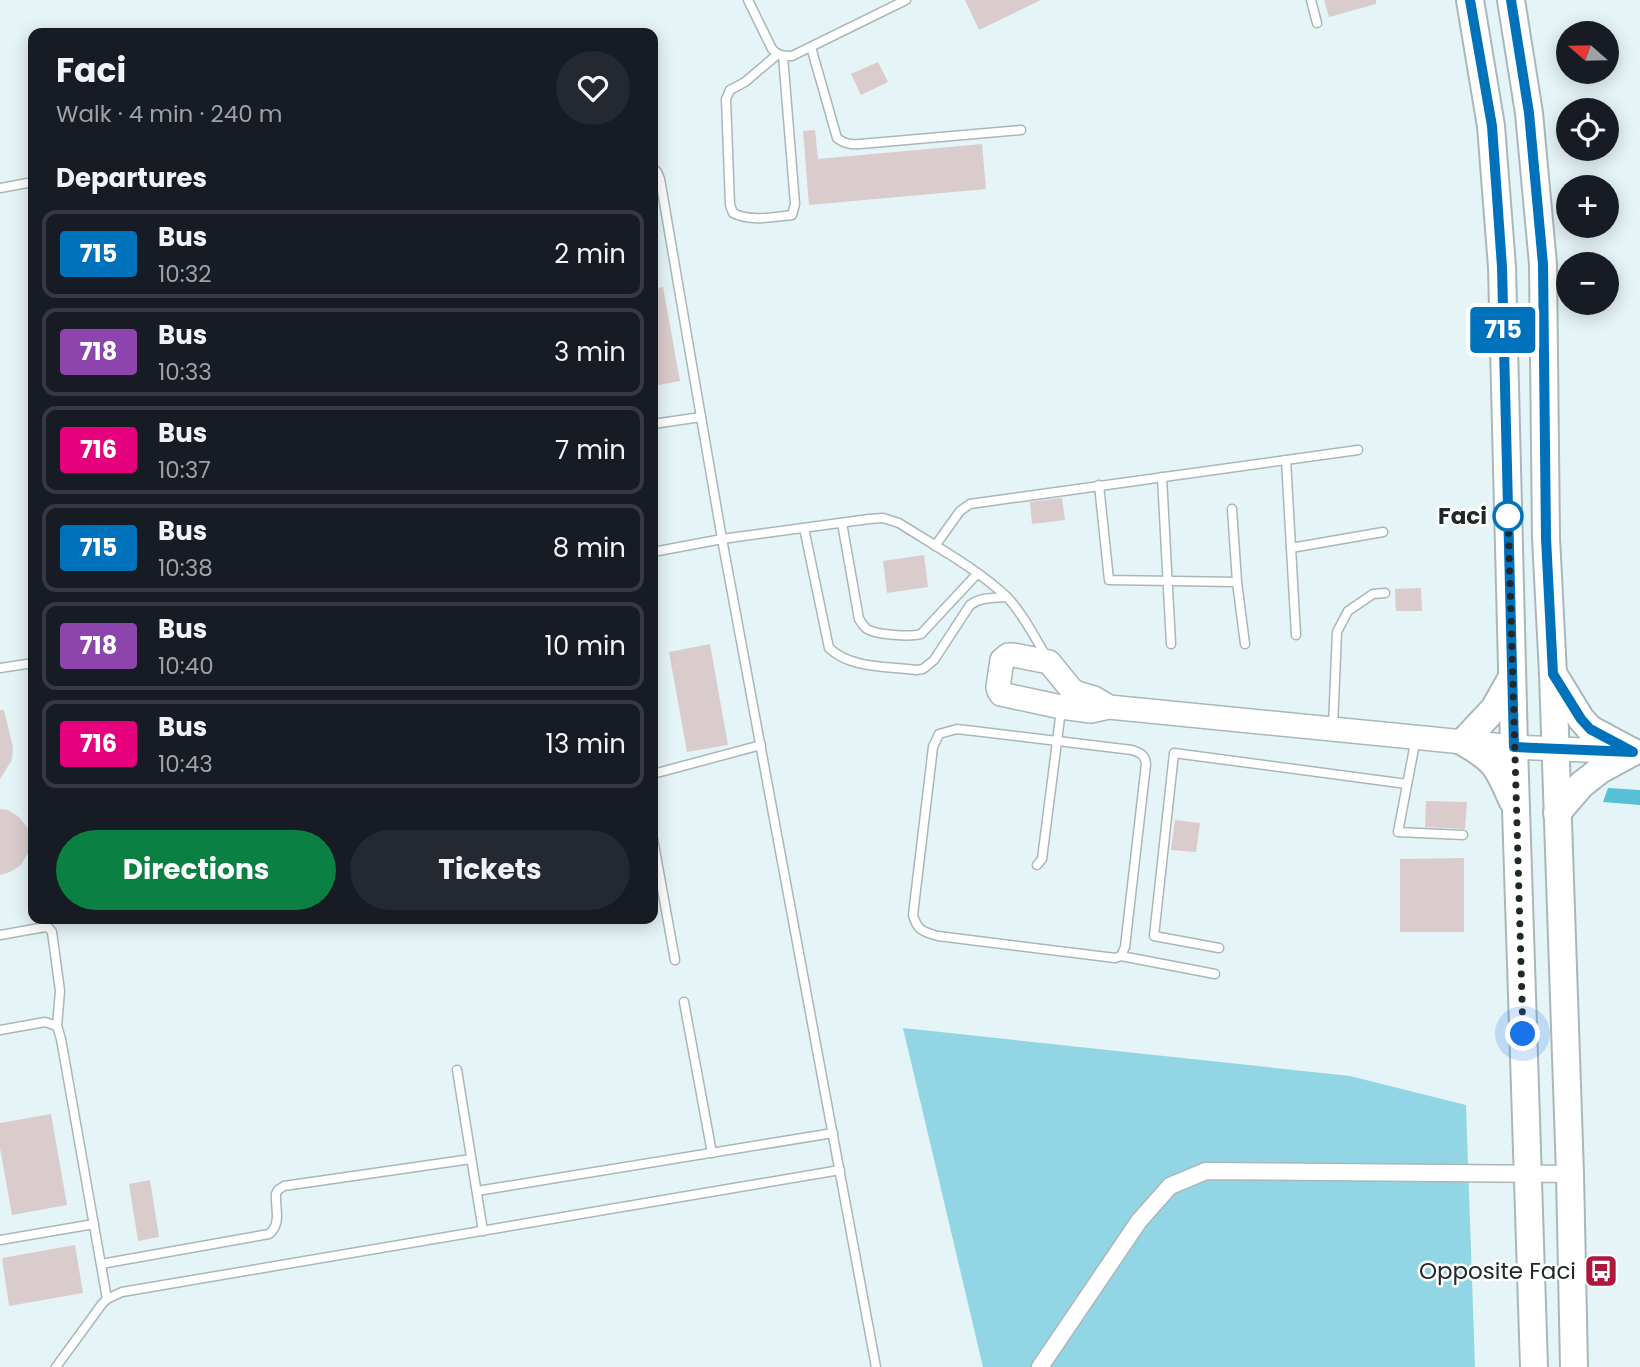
<!DOCTYPE html>
<meta charset="utf-8">
<style>
body{margin:0;font-family:Poppins,sans-serif;background:#242831;color:#f1f3f6;height:100vh;display:flex;flex-direction:column;font-size:26px;white-space:nowrap}
*{box-sizing:border-box;margin:0}
p{font-size:23px;color:#9ea1a6}
.icon{flex:none;width:38px;height:38px;fill:none;stroke:currentColor;stroke-width:2;stroke-linecap:round;stroke-linejoin:round}
.map{position:relative;flex:1;overflow:hidden}
.sheet{position:absolute;left:28px;top:28px;width:630px;height:896px;display:flex;flex-direction:column;background:#171b24;border-radius:14px;box-shadow:0 4px 18px #0003}
.sheet>*{flex:none}
.badge{padding:0 14px;border-radius:5px;font-size:24px;line-height:46px}
.needle{width:46px;rotate:290deg}
.buttons{position:absolute;left:1556px;top:21px;display:grid;gap:14px}
.buttons a{display:grid;place-items:center;width:63px;height:63px;border-radius:50%;background:#171b24;box-shadow:0 4px 18px #0003;font-size:35px}
.you{position:absolute;width:35px;height:35px;margin:-18px;border:5px solid #fff;border-radius:50%;background:#1a73e8;box-shadow:0 0 0 10px #1a73e833}
.map>.badge{position:absolute;translate:-50% -50%;box-shadow:0 0 0 4px #fff}
h2{padding:0 28px;font-size:26px;line-height:63px}
.round{display:grid;place-items:center;flex:none;width:74px;height:74px;border-radius:37px;background:#242831}
.head{display:flex;align-items:center;justify-content:space-between;height:119px;padding:0 28px}
h1{font-size:33px;font-weight:700;line-height:52px}
.cta{display:flex;gap:14px;margin-top:auto;padding:14px 28px}
.cta a{flex:1;height:80px;border-radius:42px;background:#0b8043;color:#fff;font-size:28px;font-weight:700;line-height:80px;text-align:center}
.cta a+a{background:#242831;color:#f1f3f6}
ul{padding:0;list-style:none}
li{display:flex;align-items:center;gap:21px;height:88px;margin:0 14px 10px;padding:0 14px;border:4px solid #363941;border-radius:14px}
li div{flex:1}
li b{display:block;font-size:26px}
li em{font-style:normal}
li .badge{min-width:77px;font-weight:700;text-align:center}
.map>svg:first-child{display:block}
</style>
<div class="map">
<svg width="1640" height="1367" viewBox="0 0 1640 1367">
<rect width="100%" height="100%" fill="#e5f4f7"/>
<polygon fill="#92d6e5" points="903,1028 1350,1076 1466,1105 1475,1367 983,1367"/>
<polygon fill="#55c0d6" points="1608,788 1640,790 1640,805 1603,802"/>
<g fill="#dacccc">
<polygon points="965,0 1041,0 979,30"/>
<polygon points="1324,0 1376,0 1376,4 1329,17"/>
<polygon points="878,62 888,82 861,95 851,74"/>
<polygon points="815,130 818,159 982,144 986,189 809,205 803,131"/>
<polygon points="663,287 680,381 653,386 653,289"/>
<polygon points="1062,498 1065,520 1032,524 1030,502"/>
<polygon points="924,555 928,587 887,593 883,561"/>
<polygon points="1421,588 1422,611 1396,611 1395,589"/>
<polygon points="710,644 728,745 687,752 669,652"/>
<polygon points="0,710 4,710 13,747 12,760 0,779"/>
<polygon points="1426,801 1467,802 1465,829 1425,827"/>
<polygon points="0,809 8,810 19,817 27,827 30,840 28,853 21,865 10,872 0,875"/>
<polygon points="1175,820 1200,823 1196,852 1171,850"/>
<polygon points="1464,858 1464,932 1400,932 1400,859"/>
<polygon points="51,1114 67,1205 12,1215 0,1148 0,1123"/>
<polygon points="150,1180 159,1237 138,1241 129,1184"/>
<polygon points="75,1245 83,1293 9,1306 2,1258"/>
</g>
<g fill="none" stroke-linecap="round" stroke-linejoin="round">
<defs>
<g id="lane">
<path d="M 748,0 L 772,49 C 778,56 784,56 792,56 L 906,0"/>
<polyline points="1311,0 1317,23"/>
<path d="M 811,47 L 837,138 C 848,147 859,144 872,143 L 1021,130"/>
<path d="M 778,54 L 745,82 L 730,90 L 726,99 L 730,205 L 733,213 C 751,222 773,217 792,215 L 795,204 L 783,56"/>
<polyline points="653,168 657,172 660,179 722,539 876,1367"/>
<polyline points="0,188 33,182"/>
<polyline points="653,424 701,417"/>
<polyline points="1286,460 1296,635"/>
<polyline points="1162,477 1171,644"/>
<polyline points="1099,485 1109,580 1237,582"/>
<polyline points="1232,509 1237,582 1245,644"/>
<path d="M 842,523 L 859,619 C 862,623 863,626 867,629 C 876,635 911,637 921,634 L 977,574"/>
<path d="M 804,528 L 829,648 C 851,669 888,666 916,670 L 923,669 L 934,660 L 970,605 C 981,597 994,598 1006,597"/>
<polyline points="935,546 960,511 970,504 1358,450"/>
<polyline points="1291,548 1383,532"/>
<path d="M 653,552 L 722,539 L 869,519 L 883,518 L 899,523 C 935,546 976,568 1007,597 C 1023,614 1034,636 1046,656"/>
<polyline points="0,668 33,663"/>
<polyline points="1333,726 1337,632 1348,611 1373,594 1385,593"/>
<polyline points="1416,738 1398,832 1463,835"/>
<polyline points="653,774 761,745"/>
<polyline points="653,839 675,960"/>
<polyline points="1037,865 1042,859 1061,710"/>
<polyline points="0,935 45,927 49,928 52,932 60,991 57,1026 61,1039 107,1299"/>
<polyline points="1219,948 1154,936 1174,753 1407,784"/>
<path d="M 1121,956 L 1125,947 L 1146,764 C 1145,755 1141,753 1132,750 L 957,729 L 939,734 L 933,747 L 913,915 C 917,930 923,932 938,936 L 1115,958 L 1121,956 L 1215,974"/>
<polyline points="684,1002 712,1153"/>
<polyline points="0,1030 45,1022 57,1026"/>
<polyline points="457,1070 483,1231"/>
<polyline points="477,1191 833,1133"/>
<polyline points="0,1240 94,1224"/>
<path d="M 101,1264 L 269,1234 C 282,1223 275,1209 276,1194 L 278,1190 L 284,1186 L 471,1159"/>
<polyline points="56,1367 102,1304 107,1299 122,1292 840,1170"/>
</g>
<polyline id="street" points="1040,1367 1139,1221 1170,1186 1206,1171 1570,1174"/>
<polyline id="secondary" points="1109,707 1094,698 1077,693 1071,689 1049,662 1013,655 1008,655 1002,660 998,687 999,691 1001,694 1061,707 1091,711 1109,707 1514,747 1633,752"/>
<g id="primary">
<polyline points="1470,0 1491,126 1502,267 1514,747 1534,1367"/>
<polyline points="1511,0 1529,113 1543,264 1546,538 1553,674 1570,1174 1574,1367"/>
<polyline points="1554,675 1581,719 1590,729 1633,752"/>
<path d="M 1512,677 L 1494,709 L 1463,742 C 1495,760 1498,767 1512,800"/>
<polyline points="1557,813 1581,785 1600,770 1633,752"/>
</g>
</defs>
<use href="#lane" stroke="#a9b7ba" stroke-width="11"/>
<use href="#street" stroke="#a9b7ba" stroke-width="19"/>
<use href="#secondary" stroke="#a9b7ba" stroke-width="26"/>
<use href="#primary" stroke="#a9b7ba" stroke-width="30"/>
<use href="#lane" stroke="#fff" stroke-width="8"/>
<use href="#street" stroke="#fff" stroke-width="16"/>
<use href="#secondary" stroke="#fff" stroke-width="23"/>
<use href="#primary" stroke="#fff" stroke-width="26"/>
</g>
<g fill="none" stroke-linecap="round" stroke-linejoin="round">
<defs>
<polyline id="line" points="1470,0 1492,126 1502,267 1514,747 1633,752 1590,729 1581,719 1553,674 1546,538 1543,264 1529,113 1511,0"/>
</defs>
<use href="#line" stroke="#fff" stroke-width="16"/>
<use href="#line" stroke="#0072bc" stroke-width="10"/>
<polyline stroke="#222728" stroke-width="7" stroke-dasharray="0 12.6" points="1508,516 1508,512 1523,1034"/>
</g>
<defs>
<symbol id="bus-square" viewBox="-11 -11 22 22"><rect x="-9" y="-9" width="18" height="18" rx="4" fill="#ad183c" stroke="#fff"/><path d="M-5-6H5V4H4V6H2V4H-2V6H-4V4H-5ZM-3.5-4V0h7V-4ZM-3.5 1.2v1.5H-2V1.2ZM2 1.2v1.5H3.5V1.2Z" fill="#fff"/></symbol>
</defs>
<g fill-rule="evenodd">
<use href="#bus-square" x="1582" y="1252" width="38" height="38"/>
</g>
<circle fill="#fff" stroke="#0072bc" stroke-width="3.5" cx="1508" cy="516" r="14"/>
<g text-anchor="middle" stroke-width="5" stroke-linejoin="round" paint-order="stroke">
<g font-size="23" font-weight="bold" fill="#222728" stroke="#fff" text-anchor="end">
<text x="1487" y="524">Faci</text>
</g>
<g font-size="23" fill="#222728" stroke="#fff" text-anchor="end">
<text x="1576" y="1279">Opposite Faci</text>
</g>
</g>
</svg>
<div class="buttons">
<a><svg class="needle" viewBox="-14 -14 28 28"><path d="M0-13l5 13h-10z" fill="#e53935"/><path d="M0 13l5-13h-10z" fill="#9ea1a6"/></svg></a>
<a><svg class="icon" aria-label="locate" viewBox="0 0 24 24"><circle cx="12" cy="12" r="6"/><path d="M12 2v4M12 18v4M2 12h4M18 12h4"/></svg></a>
<a>+</a>
<a>−</a>
</div>
<div class="you" style="left:1523px;top:1034px"></div>
<b class="badge" style="left:1503px;top:330px;background:#0072bc;color:#fff">715</b>
<section class="sheet">
<div class="head"><div><h1>Faci</h1><p>Walk · 4 min · 240 m</p></div><a class="round"><svg class="icon" aria-label="heart" viewBox="0 0 24 24"><path d="M12 20l-8-8c-3-5 5-10 8-4 3-6 11-1 8 4z"/></svg></a></div>
<h2>Departures</h2>
<ul>
<li><span class="badge" style="background:#0072bc;color:#fff">715</span><div><b>Bus</b><p>10:32</p></div><em>2 min</em></li>
<li><span class="badge" style="background:#8e44ad;color:#fff">718</span><div><b>Bus</b><p>10:33</p></div><em>3 min</em></li>
<li><span class="badge" style="background:#e6007e;color:#fff">716</span><div><b>Bus</b><p>10:37</p></div><em>7 min</em></li>
<li><span class="badge" style="background:#0072bc;color:#fff">715</span><div><b>Bus</b><p>10:38</p></div><em>8 min</em></li>
<li><span class="badge" style="background:#8e44ad;color:#fff">718</span><div><b>Bus</b><p>10:40</p></div><em>10 min</em></li>
<li><span class="badge" style="background:#e6007e;color:#fff">716</span><div><b>Bus</b><p>10:43</p></div><em>13 min</em></li>
</ul>
<div class="cta"><a>Directions</a><a>Tickets</a></div>
</section>
</div>
